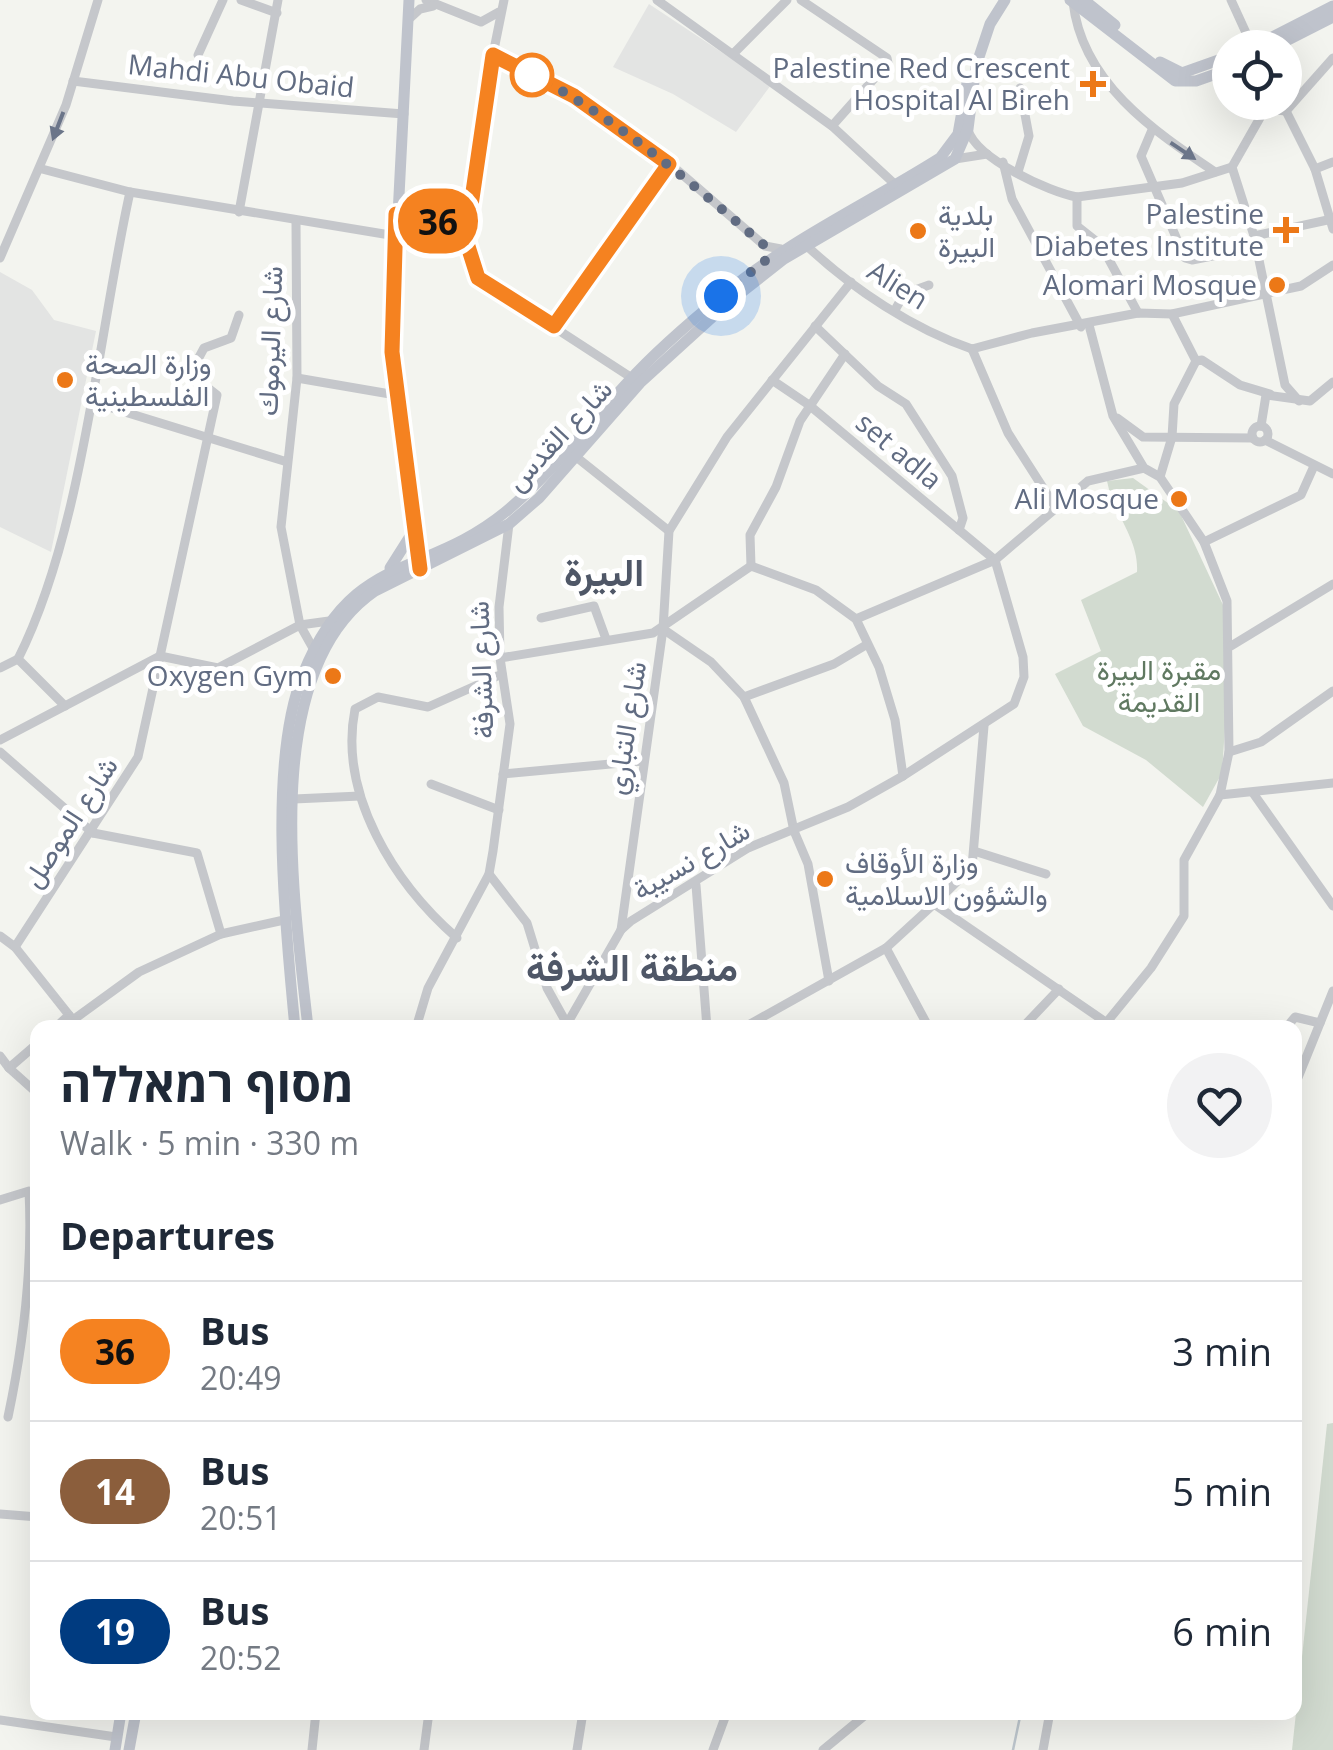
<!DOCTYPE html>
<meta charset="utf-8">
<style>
body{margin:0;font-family:"Open Sans",Vazirmatn,Heebo,sans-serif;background:#f2f2f3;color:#1f2937;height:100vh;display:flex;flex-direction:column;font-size:38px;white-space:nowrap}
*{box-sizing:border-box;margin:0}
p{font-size:32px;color:#747a83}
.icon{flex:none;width:55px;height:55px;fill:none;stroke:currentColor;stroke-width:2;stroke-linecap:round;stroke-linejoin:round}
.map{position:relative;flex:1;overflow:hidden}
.side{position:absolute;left:30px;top:1020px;width:1272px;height:700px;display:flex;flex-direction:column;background:#fff;border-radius:20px;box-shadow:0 10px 40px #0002}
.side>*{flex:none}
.badge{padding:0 20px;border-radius:32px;font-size:35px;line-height:65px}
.controls{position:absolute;left:1212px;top:30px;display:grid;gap:20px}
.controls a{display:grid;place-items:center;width:90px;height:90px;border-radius:50%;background:#fff;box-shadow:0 10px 40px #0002;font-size:50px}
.you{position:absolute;width:50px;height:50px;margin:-25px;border:8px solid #fff;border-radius:50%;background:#1a73e8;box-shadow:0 0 0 15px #1a73e833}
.map>.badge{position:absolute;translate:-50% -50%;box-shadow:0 0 0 5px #fff}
h2{padding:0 30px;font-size:38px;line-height:90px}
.round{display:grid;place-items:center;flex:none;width:105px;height:105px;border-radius:52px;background:#f2f2f3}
.summary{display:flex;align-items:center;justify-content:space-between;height:170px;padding:0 30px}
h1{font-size:48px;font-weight:700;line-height:75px}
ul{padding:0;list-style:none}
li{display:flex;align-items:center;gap:30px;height:140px;padding:0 30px;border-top:2px solid #e0e1e3}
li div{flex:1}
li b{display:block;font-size:38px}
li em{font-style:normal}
li .badge{min-width:110px;font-weight:700;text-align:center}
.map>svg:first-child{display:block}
</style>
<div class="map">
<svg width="1333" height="1750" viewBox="0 0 1333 1750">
<rect width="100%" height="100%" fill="#f3f4ef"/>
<g fill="#e3e4e3">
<polygon points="649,4 771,85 736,132 673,94 613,67"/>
<polygon points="0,272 32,290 54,320 96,331 51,552 0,527"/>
</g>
<g fill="#d2dbd0">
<path d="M 1133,478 L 1179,511 L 1223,605 L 1228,680 L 1222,773 L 1203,807 L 1146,760 L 1083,726 L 1055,674 L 1101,651 L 1081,600 L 1137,572 C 1139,538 1113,514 1107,481 Z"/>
<polygon points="1333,1423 1333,1750 1292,1750 1327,1424"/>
</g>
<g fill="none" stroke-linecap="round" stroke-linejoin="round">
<polyline stroke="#bec7ce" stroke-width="2.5" points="1013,1750 1021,1712"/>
<g stroke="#c5c7cb" stroke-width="9">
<polyline points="241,0 277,13"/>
<polyline points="426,0 481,22 499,12"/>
<polyline points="504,0 483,104 467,247 478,278 632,378"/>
<polyline points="657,0 832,126 899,188"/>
<polyline points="801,0 887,58 888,63 832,126"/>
<polyline points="1231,0 1253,48"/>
<path d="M 1073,2 C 1082,82 1152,130 1215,172"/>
<polyline points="408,20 420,9 433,6"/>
<polyline points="734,53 787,0"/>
<polyline points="198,55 223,0"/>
<polyline points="493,55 574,96 669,163 765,246 781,249"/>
<polyline points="1217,75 1230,84"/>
<polyline points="73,81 233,101 404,114"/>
<polyline points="1255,102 1265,109 1286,111"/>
<polyline points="1264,102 1265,109 1232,167 1254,236 1285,385 1299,401"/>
<polyline points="1286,111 1315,169 1333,229"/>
<polyline points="1286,111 1333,58"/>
<path d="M 968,130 C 977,159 1049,192 1077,197"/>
<polyline points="1152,130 1141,156 1185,258 1192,260 1253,248"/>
<polyline points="955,159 987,154"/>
<polyline points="1003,162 1012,199 1081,327"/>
<polyline points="42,169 130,192 396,236"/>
<polyline points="1315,169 1333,162"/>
<polyline points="1018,172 1029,136 1020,88"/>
<polyline points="239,212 278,0"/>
<polyline points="391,217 467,226"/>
<polyline points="296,222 297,378 281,527 300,625 314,650"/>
<polyline points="1254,236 1332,219"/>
<path d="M 808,247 C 853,289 913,329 972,349"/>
<polyline points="0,258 66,105 98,0"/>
<polyline points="895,310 904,294 929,285"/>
<polyline points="1138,313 1101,245 1077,226 1077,197 1182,183 1232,167"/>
<polyline points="1089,325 1113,416 1144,468 1160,477 1204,542 1227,601 1229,752 1220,795"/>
<polyline points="555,326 669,163"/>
<polyline points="815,326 878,386 906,404 952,476 963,518 959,530"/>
<polyline points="972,349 1032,333 1138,313 1172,314 1301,286 1333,265"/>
<polyline points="972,349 1008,433 1056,508"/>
<polyline points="1196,361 1202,360 1240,385 1270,394"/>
<polyline points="297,378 390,394 396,391"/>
<polyline points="772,380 809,405 995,560"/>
<polyline points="89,401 284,461"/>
<polyline points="1117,418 1143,437 1253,438"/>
<polyline points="1261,426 1266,395 1310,401 1333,382"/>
<circle cx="1260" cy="434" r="8"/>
<polyline points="1265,440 1333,474"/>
<polyline points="575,456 669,531"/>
<polyline points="1160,477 1172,437 1174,404 1196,361 1172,314"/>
<polyline points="1204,542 1301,495 1314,466"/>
<polyline points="751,566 750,535 776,487 800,421 845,354"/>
<polyline points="541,618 594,606 606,639"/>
<polyline points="856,619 995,560 1088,481 1144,468"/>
<polyline points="663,629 711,662 744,697 784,783 794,831 808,864 829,981"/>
<polyline points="1231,646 1333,584"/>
<polyline points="500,658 653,633 751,566 816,590 856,619 879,667 895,720 903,776"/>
<polyline points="0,668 18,659"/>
<polyline points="744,697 834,664 866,645"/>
<path d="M 65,706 L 18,659 C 83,530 98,336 130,192"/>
<polyline points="0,740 160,656 218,668 300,625 329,621"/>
<polyline points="0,752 93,833"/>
<polyline points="1229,752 1261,742 1333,691"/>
<polyline points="503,774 643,761"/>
<polyline points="431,784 499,810"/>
<polyline points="1253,793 1333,906"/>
<polyline points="294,799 360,796"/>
<polyline points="974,851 1046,874"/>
<polyline points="489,874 527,923 547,988 567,1024"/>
<polyline points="696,885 707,1028"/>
<polyline points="934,904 972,867 984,726"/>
<polyline points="621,930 663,629 669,531 727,437 851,282"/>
<polyline points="221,934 284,920"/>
<polyline points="0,936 15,947 73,1020 139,972 221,934 197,853 93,833"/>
<path d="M 457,938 C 395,884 338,795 355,709 L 378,697 L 428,707 L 502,674"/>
<polyline points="15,947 138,757 217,395 190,374 204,348 231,338 239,315"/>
<polyline points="886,948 929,1028"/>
<polyline points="567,1024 621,930 631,921 748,848 848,807 903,776 1014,704 1024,677 1023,657 995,560"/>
<polyline points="55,1028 69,1015"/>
<polyline points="416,1028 428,988 489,874 493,851 510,724 500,658 499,607 509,524"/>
<polyline points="743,1028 886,948 934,904 1107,1023"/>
<polyline points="1022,1028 1059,989"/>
<polyline points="1102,1028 1151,968 1184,916 1184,860 1220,795 1333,783"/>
<polyline points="1286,1028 1295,1017 1320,1023"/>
<polyline points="0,1056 9,1068 38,1043"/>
<polyline points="9,1068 38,1094"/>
<polyline points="1295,1085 1333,991"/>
<path d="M 0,1200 L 29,1191 C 33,1268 24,1341 8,1417"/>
<polyline points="0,1514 38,1517"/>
<polyline points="0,1720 116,1737"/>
<polyline points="312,1750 316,1712"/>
<polyline points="424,1750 429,1712"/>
<polyline points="577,1750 583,1712"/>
<polyline points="713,1750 727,1712"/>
<polyline points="823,1750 869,1712"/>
<polyline points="1043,1750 1050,1712"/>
</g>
<g stroke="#bfc3cc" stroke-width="11">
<polyline points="409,0 391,352 419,565"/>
<polyline points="1070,0 1175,81 1196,81 1230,69"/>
<polyline points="1084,0 1115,25"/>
<polyline points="1251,48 1333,6"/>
<polyline points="1272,48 1333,17"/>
<polyline points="1160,62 1182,73 1230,56"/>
<polyline points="390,568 409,538"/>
<path d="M 295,1028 C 286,931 267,763 303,674 C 353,549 425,580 509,509 C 552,472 589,424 628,382 C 656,351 690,322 723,295 C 789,240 867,204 940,158 L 958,134 L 967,83"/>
<path d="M 308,1028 C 295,904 257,672 375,591 L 509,524 L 539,498 L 640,383 L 728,303 L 784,259 L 955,159 L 968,129 L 976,66 L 990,24 L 1005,0"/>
<polyline points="115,1750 121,1712"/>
<polyline points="129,1750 136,1712"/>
</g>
</g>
<defs><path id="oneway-solid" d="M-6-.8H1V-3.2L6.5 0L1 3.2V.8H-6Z" transform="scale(2.5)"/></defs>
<g fill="#6b7589">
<use href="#oneway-solid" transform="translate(58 126) rotate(111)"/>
<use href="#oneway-solid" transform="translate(1183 151) rotate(34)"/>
</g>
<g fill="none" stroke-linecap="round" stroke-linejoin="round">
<defs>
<polyline id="line" points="420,569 392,352 396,214 468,226 493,55 574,96 669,164 554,326 478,278 466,240"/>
</defs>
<use href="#line" stroke="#fff" stroke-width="22"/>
<use href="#line" stroke="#f58220" stroke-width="15"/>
<path stroke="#616c82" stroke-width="10" stroke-dasharray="0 18" d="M 532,75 L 524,70 C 614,116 689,181 765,246 L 766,260 L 721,296"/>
</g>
<circle fill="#fff" stroke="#f58220" stroke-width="5" cx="532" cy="75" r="20"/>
<g fill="#ec7817" stroke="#fff" stroke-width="4">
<path d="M1088 69h10v10h10v10h-10v10h-10v-10h-10v-10h10z"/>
<path d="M1281 215h10v10h10v10h-10v10h-10v-10h-10v-10h10z"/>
<circle cx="918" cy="231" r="10"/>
<circle cx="1277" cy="285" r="10"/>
<circle cx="65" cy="380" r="10"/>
<circle cx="1179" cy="499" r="10"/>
<circle cx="333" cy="676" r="10"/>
<circle cx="825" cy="879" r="10"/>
</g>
<g text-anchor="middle" stroke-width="10" stroke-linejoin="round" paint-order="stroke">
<g font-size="28" fill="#616c82" stroke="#fff" text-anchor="end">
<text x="1070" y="78">Palestine Red Crescent<tspan x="1070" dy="32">Hospital Al Bireh</tspan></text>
<text x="1264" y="224">Palestine<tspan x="1264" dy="32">Diabetes Institute</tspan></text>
<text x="938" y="225" text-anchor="start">بلدية<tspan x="938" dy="32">البيرة</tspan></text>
<text x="1257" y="295">Alomari Mosque</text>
<text x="85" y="374" text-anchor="start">وزارة الصحة<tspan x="85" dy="32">الفلسطينية</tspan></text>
<text x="1159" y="509">Ali Mosque</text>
<text x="313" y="686">Oxygen Gym</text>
<text x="845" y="873" text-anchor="start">وزارة الأوقاف<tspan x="845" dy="32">والشؤون الاسلامية</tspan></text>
</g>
<g font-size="28" fill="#616c82" stroke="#fff">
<text transform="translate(241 76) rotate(6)" y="10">Mahdi Abu Obaid</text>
<text transform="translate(898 285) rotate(32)" y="10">Alien</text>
<text transform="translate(270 341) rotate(-88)" y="10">شارع اليرموك</text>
<text transform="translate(559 435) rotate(-47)" y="10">شارع القدس</text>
<text transform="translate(899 451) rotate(40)" y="10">set adla</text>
<text transform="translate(481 670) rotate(-92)" y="10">شارع الشرفة</text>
<text transform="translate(626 728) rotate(-81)" y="10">شارع التباري</text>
<text transform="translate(70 822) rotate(-57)" y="10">شارع الموصل</text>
<text transform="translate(691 860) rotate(-30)" y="10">شارع نسيبة</text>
</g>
<g font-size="28" fill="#607961" stroke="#fff">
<text x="1159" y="680">مقبرة البيرة<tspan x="1159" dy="32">القديمة</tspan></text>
</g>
<g font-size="38" font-weight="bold" fill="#4f5767" stroke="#fff">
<text x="604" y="586">البيرة</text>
<text x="632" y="981">منطقة الشرفة</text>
</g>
</g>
</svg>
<div class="controls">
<a><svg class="icon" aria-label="locate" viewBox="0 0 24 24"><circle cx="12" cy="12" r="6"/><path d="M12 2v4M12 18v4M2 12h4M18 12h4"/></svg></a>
</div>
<div class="you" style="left:721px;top:296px"></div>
<b class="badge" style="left:438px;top:221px;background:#f58220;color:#111">36</b>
<section class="side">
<div class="summary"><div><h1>מסוף רמאללה</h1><p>Walk · 5 min · 330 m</p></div><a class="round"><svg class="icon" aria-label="heart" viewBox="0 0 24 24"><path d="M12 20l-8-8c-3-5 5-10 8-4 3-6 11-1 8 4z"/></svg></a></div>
<h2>Departures</h2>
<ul>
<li><span class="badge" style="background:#f58220;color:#111">36</span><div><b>Bus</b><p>20:49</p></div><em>3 min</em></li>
<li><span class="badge" style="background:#8b5e3c;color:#fff">14</span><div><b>Bus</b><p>20:51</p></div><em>5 min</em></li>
<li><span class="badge" style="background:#003b80;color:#fff">19</span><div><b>Bus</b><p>20:52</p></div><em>6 min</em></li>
</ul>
</section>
</div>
